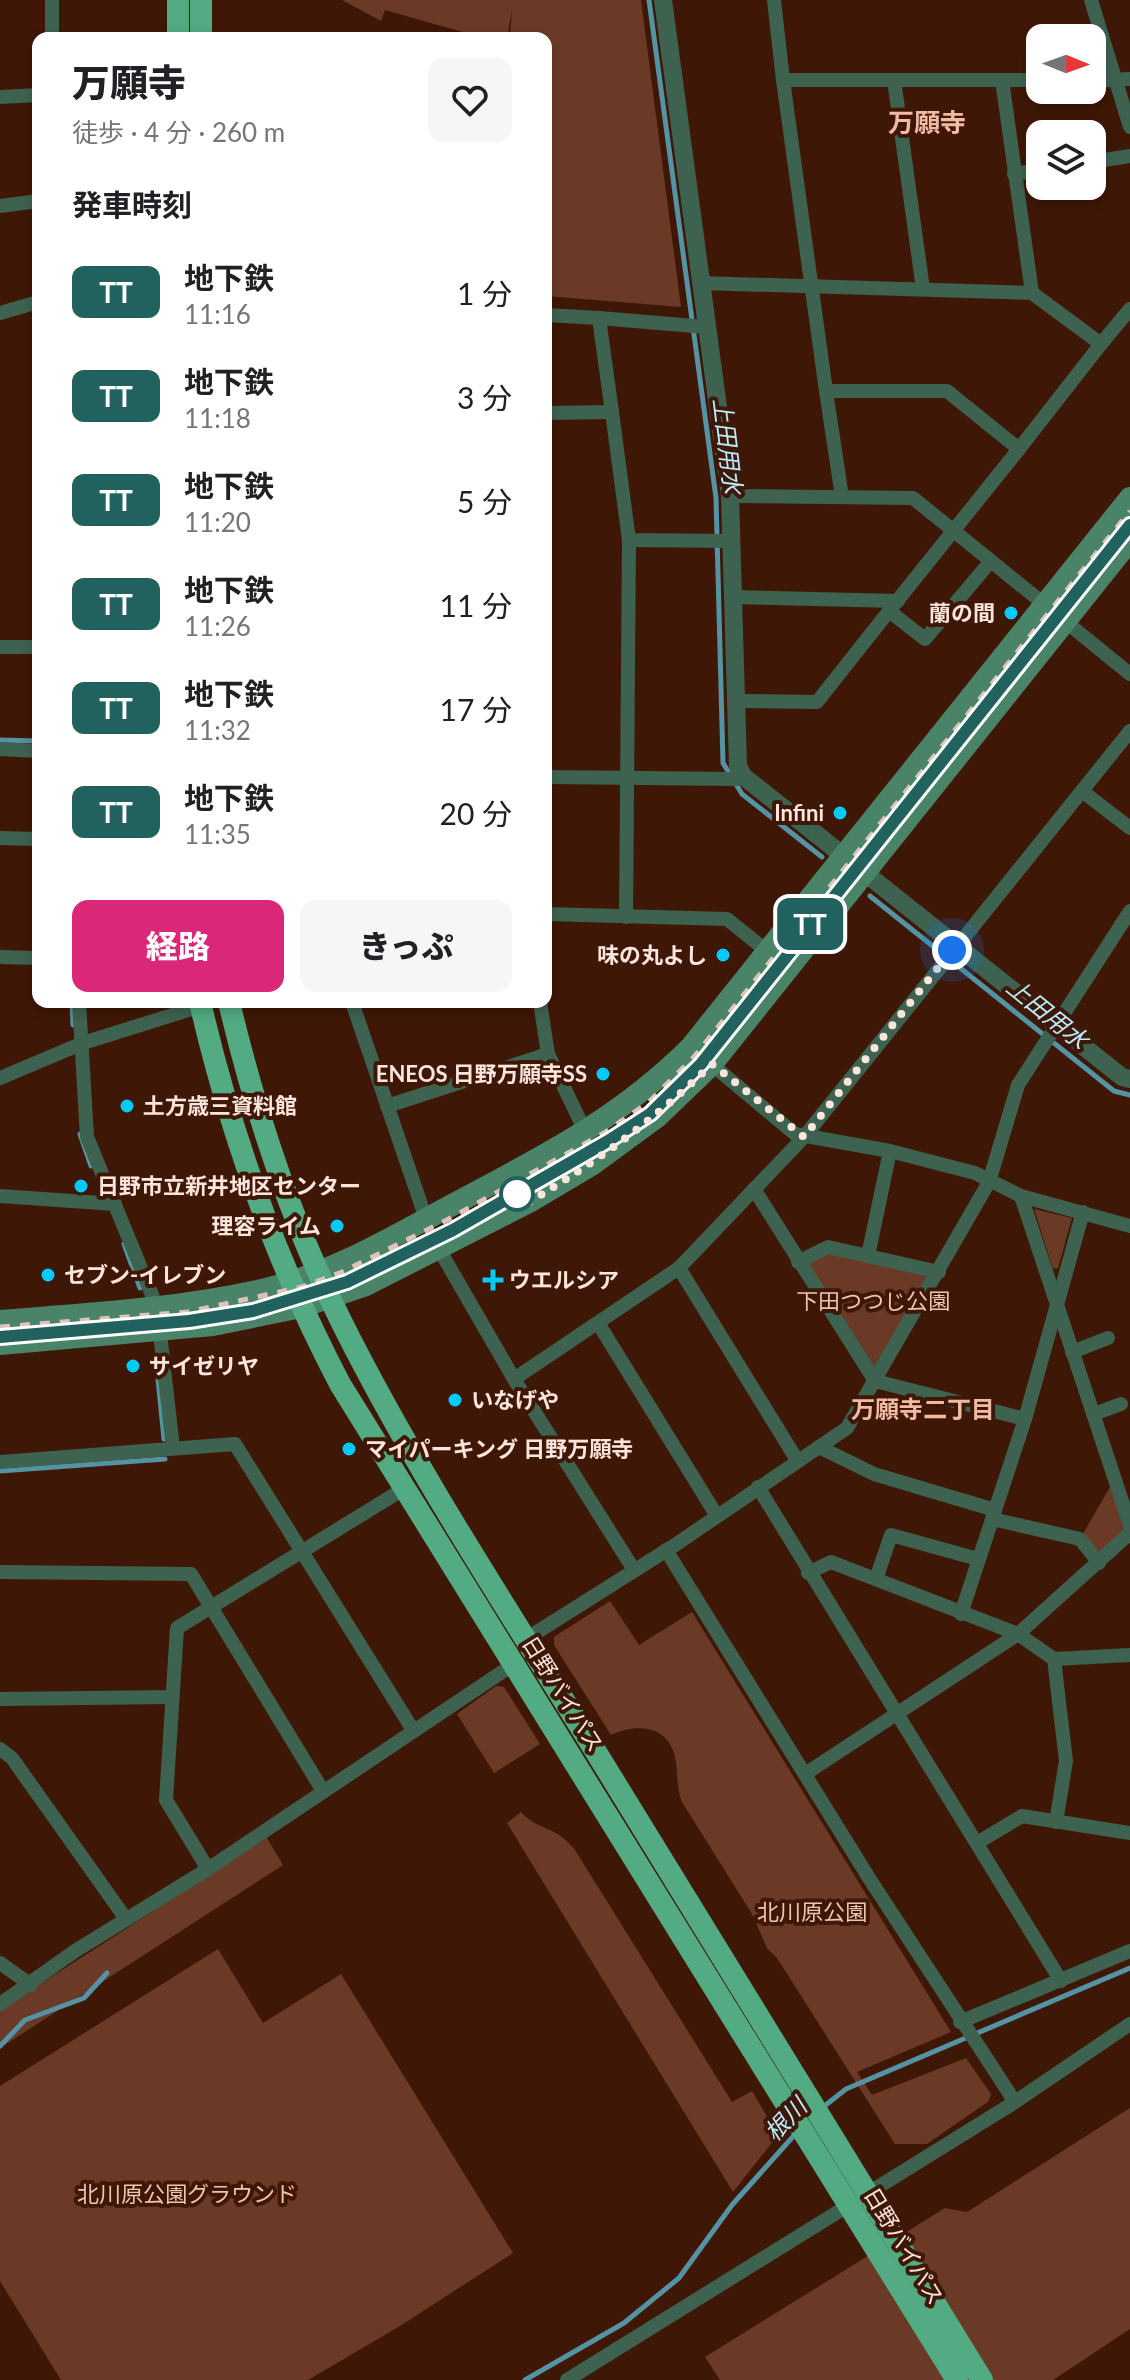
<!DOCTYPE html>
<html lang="ja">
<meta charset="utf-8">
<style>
body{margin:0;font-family:Lato,"Noto Sans JP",sans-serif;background:#f6f6f6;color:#202124;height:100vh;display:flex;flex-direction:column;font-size:30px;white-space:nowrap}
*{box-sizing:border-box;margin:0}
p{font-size:26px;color:#757577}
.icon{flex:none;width:44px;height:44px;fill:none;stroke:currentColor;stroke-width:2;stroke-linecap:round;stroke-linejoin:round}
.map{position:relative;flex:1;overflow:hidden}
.details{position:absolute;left:32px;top:32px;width:520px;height:976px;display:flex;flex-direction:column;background:#fff;border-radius:16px;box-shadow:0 4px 12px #0003}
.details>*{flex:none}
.badge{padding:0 16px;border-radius:12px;font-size:28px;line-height:52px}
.needle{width:52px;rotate:91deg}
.controls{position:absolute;left:1026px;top:24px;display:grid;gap:16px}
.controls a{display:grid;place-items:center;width:80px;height:80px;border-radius:16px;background:#fff;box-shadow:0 4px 12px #0003;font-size:40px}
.you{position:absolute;width:40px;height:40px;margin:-20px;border:6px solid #fff;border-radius:50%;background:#1a73e8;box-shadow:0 0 0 12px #1a73e833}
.map>.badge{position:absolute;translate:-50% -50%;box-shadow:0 0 0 4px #fff}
h2{padding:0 40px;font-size:30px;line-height:72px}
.round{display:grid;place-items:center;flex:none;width:84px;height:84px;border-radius:16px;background:#f6f6f6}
.overview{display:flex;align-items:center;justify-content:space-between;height:136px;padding:0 40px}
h1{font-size:38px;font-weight:800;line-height:60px}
.action{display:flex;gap:16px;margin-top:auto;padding:16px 40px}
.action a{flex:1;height:92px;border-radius:16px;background:#db2777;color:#fff;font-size:32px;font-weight:800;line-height:92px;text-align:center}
.action a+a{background:#f6f6f6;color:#202124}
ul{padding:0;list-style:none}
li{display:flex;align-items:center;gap:24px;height:104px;padding:0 40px}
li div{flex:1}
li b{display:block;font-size:30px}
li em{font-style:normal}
li .badge{min-width:88px;font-weight:700;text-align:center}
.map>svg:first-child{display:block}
</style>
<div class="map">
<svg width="1130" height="2380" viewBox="0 0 1130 2380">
<rect width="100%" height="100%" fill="#3f1706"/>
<g fill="#6b3a27">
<polygon points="342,0 641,0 681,307 546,296 546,38 510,38 512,9 507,38 484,38 385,10 381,21"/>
<polygon points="1034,1209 1072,1218 1058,1268 1053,1269"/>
<polygon points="828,1247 939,1272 875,1381 798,1262"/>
<polygon points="1110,1487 1119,1487 1130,1525 1099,1563 1080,1539"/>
<path d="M 610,1601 L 639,1645 L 692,1612 L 951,2032 L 857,2072 L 872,2095 L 966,2058 L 991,2094 L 989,2101 L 927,2144 L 895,2144 L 777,1958 L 767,1948 L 752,1914 L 682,1802 C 675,1785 679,1769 674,1753 C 665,1724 634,1724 611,1735 L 554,1645 L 554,1637 Z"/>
<polygon points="496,1686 504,1687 540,1744 494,1773 457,1714"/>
<path d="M 521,1812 C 539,1832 553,1823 575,1850 L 732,2102 L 752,2091 L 778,2135 L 733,2192 L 507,1823 Z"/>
<polygon points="267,1838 283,1865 0,2048 0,2010"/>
<polygon points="218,1949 263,2023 341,1974 513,2253 400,2326 308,2380 61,2380 0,2281 0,2086"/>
<polygon points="1130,2108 1130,2329 1053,2380 720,2380 705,2357 945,2208 967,2212"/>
</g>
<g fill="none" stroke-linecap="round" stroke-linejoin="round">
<g stroke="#5393a3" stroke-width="5">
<polyline points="649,0 716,498 723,763 742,794 822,857"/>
<polyline points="0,740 38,741"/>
<polyline points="870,896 1114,1091 1130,1095"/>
<polyline points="72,1002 73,1025"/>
<polyline points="80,1134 91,1166"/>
<polyline points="124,1244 140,1288"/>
<polyline points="157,1369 164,1439"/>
<polyline points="0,1471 165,1459"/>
<polyline points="0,2046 25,2020 84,1998 107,1973"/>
<polyline points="822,2108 846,2089 1130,1968"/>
<polyline points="525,2380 624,2323 679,2278 732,2205 798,2131"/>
</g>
<g stroke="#3e6250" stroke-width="14">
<polyline points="774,0 783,80"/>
<polyline points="1091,0 1130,127"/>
<polyline points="52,38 52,0"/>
<polyline points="894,80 923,289"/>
<polyline points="1002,80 1032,293"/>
<polyline points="1040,80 783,80 826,391 947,391 1019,449 889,611 925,639 991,561 1130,674"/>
<polyline points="1092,81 1130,79"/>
<polyline points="0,97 38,95"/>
<polyline points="1092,162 1130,156"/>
<polyline points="1014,174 1040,170"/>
<polyline points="0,206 38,201"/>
<polyline points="700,283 1032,293 1101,344 1130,309"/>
<polyline points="0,313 38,302"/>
<polyline points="546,315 599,318"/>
<polyline points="826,391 842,497"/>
<polyline points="612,412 629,540 732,541"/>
<polyline points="546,413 612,412 599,318 706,327"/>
<polyline points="1019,449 1101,344"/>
<polyline points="730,496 913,498 991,561"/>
<polyline points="732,597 898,601"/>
<polyline points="0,647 38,647"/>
<polyline points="735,701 817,702 889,611"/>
<polyline points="0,749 38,751"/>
<polyline points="546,777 738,779 743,776"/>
<polyline points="1082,791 1130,828"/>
<polyline points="0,838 38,839"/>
<polyline points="546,914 727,919 768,952"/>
<polyline points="626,917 629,540"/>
<polyline points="0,957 38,958"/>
<polyline points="79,1002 87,1137 157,1307 173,1448"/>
<polyline points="352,1002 426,1219"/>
<polyline points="540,1002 548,1054 585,1131"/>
<polyline points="691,1047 795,1134 890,1151 975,1173 1021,1196 1130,1226"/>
<polyline points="0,1078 83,1043 201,1006"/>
<polyline points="387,1106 548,1054"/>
<polyline points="754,1189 875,1381 1025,1419"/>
<polyline points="0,1196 115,1204"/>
<polyline points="1021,1196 1130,1525"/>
<polyline points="439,1249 514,1379 634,1570"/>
<polyline points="868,1256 890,1151"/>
<polyline points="798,1262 828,1247 939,1272"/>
<polyline points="679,1268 797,1460"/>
<polyline points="598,1323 717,1516"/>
<polyline points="1072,1352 1108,1338"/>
<polyline points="514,1379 679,1268 804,1137 1130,731"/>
<polyline points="1094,1414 1121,1404"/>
<polyline points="819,1447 874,1474 995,1510"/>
<polyline points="0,1462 235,1444 413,1730"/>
<polyline points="758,1487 1061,1981"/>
<polyline points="992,1519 1080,1539 1099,1563"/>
<polyline points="666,1550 869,1878 1015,2102"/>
<polyline points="0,1572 191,1574 323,1791"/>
<polyline points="808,1573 831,1562 1018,1634 1054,1659 1066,1761 1056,1822"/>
<polyline points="876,1579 891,1535 978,1559"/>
<polyline points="961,1614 1025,1419 1083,1212"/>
<polyline points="526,1639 675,1545 847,1428 989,1182 1018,1085 1130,911"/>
<polyline points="1054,1659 1130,1655"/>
<polyline points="0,1699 172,1697"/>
<polyline points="0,1749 12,1758 126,1919"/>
<polyline points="805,1774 1018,1634 1130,1533"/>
<polyline points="977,1843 1022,1816 1130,1833"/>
<polyline points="208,1869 166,1800 177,1628 402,1490"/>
<polyline points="0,1963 31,1985"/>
<polyline points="0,2004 75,1951 208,1869 514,1664"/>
<polyline points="960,2022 1130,1951"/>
<polyline points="567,2380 1015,2102 1130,2024"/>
</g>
<polyline stroke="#3e6250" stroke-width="18" points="663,0 730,496 738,766 743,776 1122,1077 1130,1079"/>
<g stroke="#498468" stroke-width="22">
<path d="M 0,1321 C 88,1314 179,1309 266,1289 C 335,1272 392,1237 454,1204 C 542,1157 619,1119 691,1047 L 1130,498"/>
<polyline points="0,1344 213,1325 301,1307 366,1285 529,1202 593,1164 657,1117 712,1064 1130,540"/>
</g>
<g stroke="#52ab82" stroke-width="22">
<polyline points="178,38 178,0"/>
<polyline points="201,38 201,0"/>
<path d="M 200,1002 C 231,1136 276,1262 340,1384 L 957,2380"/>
<path d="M 229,1002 C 255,1112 291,1221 342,1323 C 416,1471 509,1611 596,1752 C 724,1962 852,2172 982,2380"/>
</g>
<polyline stroke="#ddc3ba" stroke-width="5" stroke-dasharray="10 10" stroke-linecap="butt" points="0,1327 188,1312 302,1287 342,1272 447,1220 604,1133 649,1102 694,1057 1130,511"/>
</g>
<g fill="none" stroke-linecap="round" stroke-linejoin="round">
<defs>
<polyline id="line" points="0,1337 189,1321 253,1311 347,1282 453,1230 608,1141 650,1114 701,1064 1130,525"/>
</defs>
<use href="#line" stroke="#fff" stroke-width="18"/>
<use href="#line" stroke="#22625e" stroke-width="12"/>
<path stroke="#fce5dd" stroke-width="8" stroke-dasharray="0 14.4" d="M 517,1194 L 529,1202 C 599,1160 653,1121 712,1064 L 804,1137 L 952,950"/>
</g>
<g fill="#00cbf8" stroke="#3f1706" stroke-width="3">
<circle cx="1011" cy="613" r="8"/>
<circle cx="840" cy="813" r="8"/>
<circle cx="723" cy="955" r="8"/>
<circle cx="603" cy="1074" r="8"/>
<circle cx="127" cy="1106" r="8"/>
<circle cx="81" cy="1186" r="8"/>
<circle cx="337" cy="1226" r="8"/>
<circle cx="48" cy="1275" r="8"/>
<path d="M489 1268h8v8h8v8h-8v8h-8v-8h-8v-8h8z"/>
<circle cx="133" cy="1366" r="8"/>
<circle cx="455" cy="1400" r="8"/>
<circle cx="349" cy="1449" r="8"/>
</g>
<circle fill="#fff" stroke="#22625e" stroke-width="4" cx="517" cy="1194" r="16"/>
<g text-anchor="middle" stroke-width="8" stroke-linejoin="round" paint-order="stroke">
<g font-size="22" font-weight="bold" fill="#fce5dd" stroke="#3f1706" text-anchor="start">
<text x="995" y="621" text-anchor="end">蘭の間</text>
<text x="824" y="821" text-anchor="end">Infini</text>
<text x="707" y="963" text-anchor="end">味の丸よし</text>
<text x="587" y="1082" text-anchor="end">ENEOS 日野万願寺SS</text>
<text x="143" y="1114">土方歳三資料館</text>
<text x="97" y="1194">日野市立新井地区センター</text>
<text x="321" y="1234" text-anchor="end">理容ライム</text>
<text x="64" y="1283">セブン-イレブン</text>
<text x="509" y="1288">ウエルシア</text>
<text x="149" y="1374">サイゼリヤ</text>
<text x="471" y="1408">いなげや</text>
<text x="365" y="1457">マイパーキング 日野万願寺</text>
</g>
<g font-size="22" fill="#f1c3b2" stroke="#3f1706">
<text x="873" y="1309">下田つつじ公園</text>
<text x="812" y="1920">北川原公園</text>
<text x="187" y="2202">北川原公園グラウンド</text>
</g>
<g font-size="22" fill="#fce5dd" stroke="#3f1706">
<text transform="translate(563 1694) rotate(58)" y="8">日野バイパス</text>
<text transform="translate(904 2246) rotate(59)" y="8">日野バイパス</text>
</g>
<g font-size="24" font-style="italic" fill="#b9ecfe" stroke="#3f1706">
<text transform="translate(727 446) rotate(83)" y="8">上田用水</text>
<text transform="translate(1047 1014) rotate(39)" y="8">上田用水</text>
<text transform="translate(786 2120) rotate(-46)" y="8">根川</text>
</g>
<g font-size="24" font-weight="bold" fill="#f0baa5" stroke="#3f1706">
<text x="923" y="1418">万願寺二丁目</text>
</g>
<g font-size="26" font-weight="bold" fill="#f0baa5" stroke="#3f1706">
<text x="927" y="132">万願寺</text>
</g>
</g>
</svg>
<div class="controls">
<a><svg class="needle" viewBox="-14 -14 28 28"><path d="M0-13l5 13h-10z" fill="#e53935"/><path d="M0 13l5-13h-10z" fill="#757577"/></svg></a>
<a><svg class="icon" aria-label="layers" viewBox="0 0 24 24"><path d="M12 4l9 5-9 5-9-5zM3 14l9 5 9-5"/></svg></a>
</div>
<div class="you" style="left:952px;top:950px"></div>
<b class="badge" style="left:810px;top:924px;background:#22625e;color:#fff">TT</b>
<section class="details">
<div class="overview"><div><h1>万願寺</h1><p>徒歩 · 4 分 · 260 m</p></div><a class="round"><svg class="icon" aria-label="heart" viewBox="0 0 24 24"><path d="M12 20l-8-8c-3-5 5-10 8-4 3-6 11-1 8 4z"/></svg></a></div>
<h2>発車時刻</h2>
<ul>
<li><span class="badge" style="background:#22625e;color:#fff">TT</span><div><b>地下鉄</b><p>11:16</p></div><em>1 分</em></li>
<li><span class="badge" style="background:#22625e;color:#fff">TT</span><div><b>地下鉄</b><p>11:18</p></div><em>3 分</em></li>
<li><span class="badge" style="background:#22625e;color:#fff">TT</span><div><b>地下鉄</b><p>11:20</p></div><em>5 分</em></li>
<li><span class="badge" style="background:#22625e;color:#fff">TT</span><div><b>地下鉄</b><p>11:26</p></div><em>11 分</em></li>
<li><span class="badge" style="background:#22625e;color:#fff">TT</span><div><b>地下鉄</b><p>11:32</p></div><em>17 分</em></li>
<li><span class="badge" style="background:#22625e;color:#fff">TT</span><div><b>地下鉄</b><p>11:35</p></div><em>20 分</em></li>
</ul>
<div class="action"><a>経路</a><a>きっぷ</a></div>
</section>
</div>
